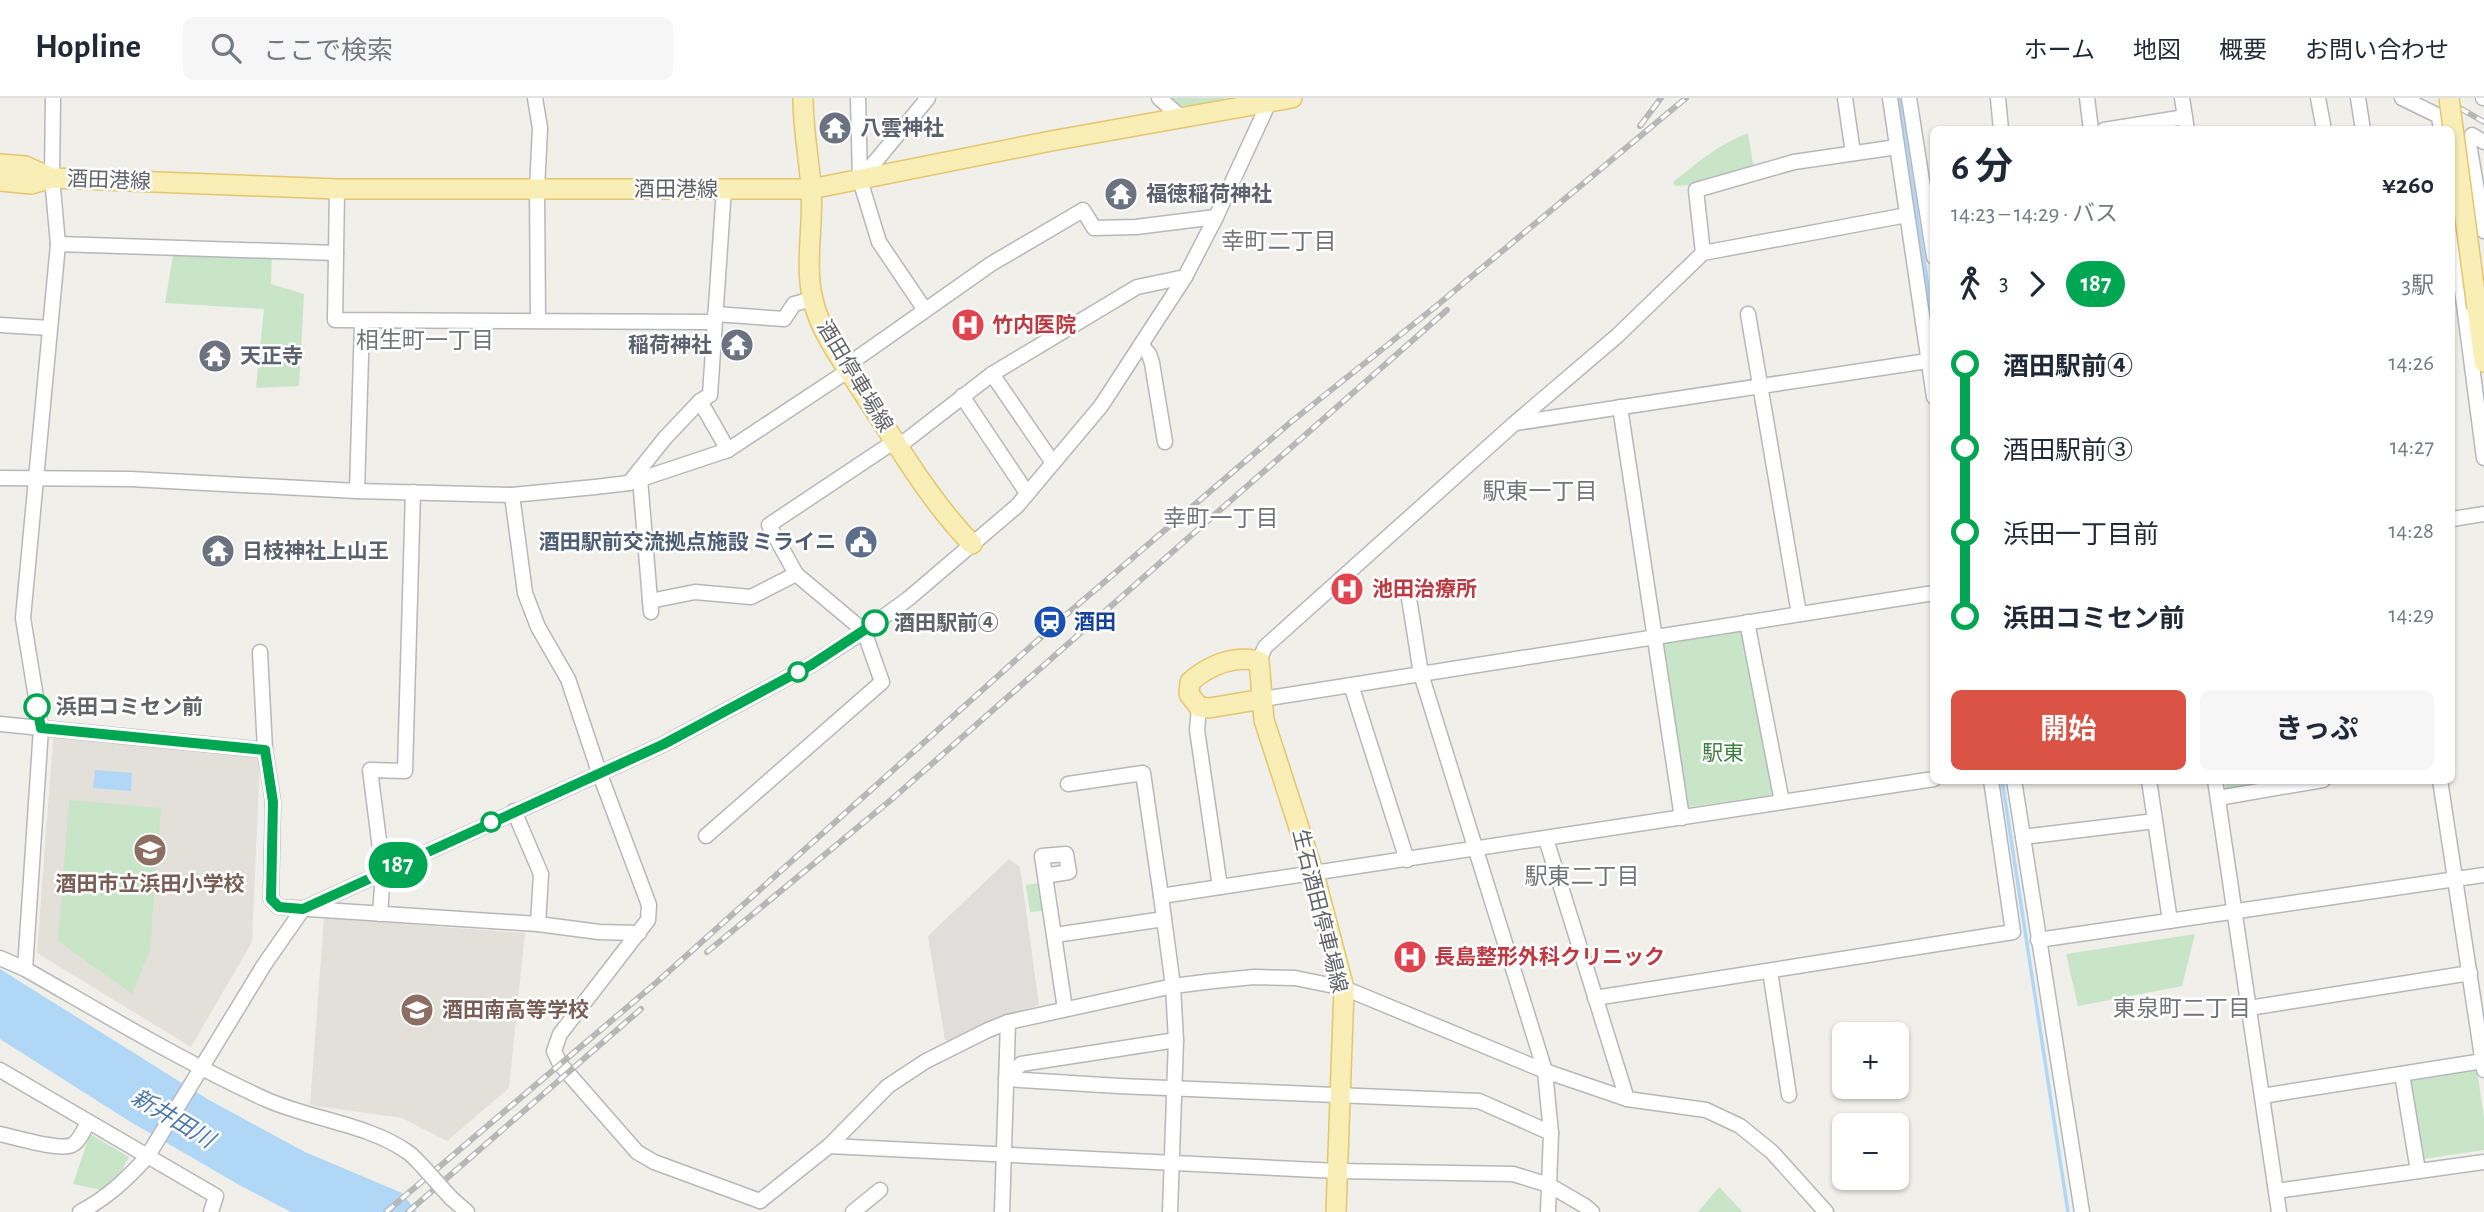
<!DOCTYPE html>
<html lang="ja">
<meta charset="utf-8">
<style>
body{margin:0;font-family:"Alegreya Sans","Noto Sans JP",sans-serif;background:#f6f6f7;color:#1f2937;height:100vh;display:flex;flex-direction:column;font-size:26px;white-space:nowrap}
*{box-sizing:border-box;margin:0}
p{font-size:23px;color:#747a83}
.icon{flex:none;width:38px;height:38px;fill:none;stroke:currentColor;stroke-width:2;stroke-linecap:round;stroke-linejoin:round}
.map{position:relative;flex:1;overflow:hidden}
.side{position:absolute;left:1930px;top:28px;width:525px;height:658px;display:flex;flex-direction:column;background:#fff;border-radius:10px;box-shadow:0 2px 5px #0004}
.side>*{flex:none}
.badge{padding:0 14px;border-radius:23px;font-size:24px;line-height:46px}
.fabs{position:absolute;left:1832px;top:924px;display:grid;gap:14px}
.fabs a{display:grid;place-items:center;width:77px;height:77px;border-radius:10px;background:#fff;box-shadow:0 2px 5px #0004;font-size:35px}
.map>.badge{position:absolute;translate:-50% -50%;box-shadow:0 0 0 4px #fff}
.legs{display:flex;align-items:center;gap:10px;height:77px;padding:0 21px;font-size:23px}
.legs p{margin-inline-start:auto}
.overview{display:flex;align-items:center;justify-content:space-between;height:119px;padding:0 21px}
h1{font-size:38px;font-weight:700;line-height:52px}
.cta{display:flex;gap:14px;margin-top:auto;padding:14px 21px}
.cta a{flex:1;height:80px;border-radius:10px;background:#da5345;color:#fff;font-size:28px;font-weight:700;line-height:80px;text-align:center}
.cta a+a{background:#f6f6f7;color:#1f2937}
ul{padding:0 21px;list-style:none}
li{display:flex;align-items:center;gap:24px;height:84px;font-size:26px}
li i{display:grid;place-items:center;width:10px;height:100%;margin:0 9px;background:currentColor}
li i::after{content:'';width:18px;height:18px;margin:-9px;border:5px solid;border-radius:50%;background:#fff}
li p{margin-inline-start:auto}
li:first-child i{background:linear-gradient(#0000 50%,currentColor 0)}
li:last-child i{background:linear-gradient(currentColor 50%,#0000 0)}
header{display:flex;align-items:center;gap:42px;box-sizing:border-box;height:98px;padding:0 35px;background:#fff;border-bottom:2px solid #e0e1e3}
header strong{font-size:33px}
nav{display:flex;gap:38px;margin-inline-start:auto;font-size:24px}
.search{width:490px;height:63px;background:#f6f6f7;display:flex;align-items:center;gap:18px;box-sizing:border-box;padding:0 24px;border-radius:10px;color:#747a83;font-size:26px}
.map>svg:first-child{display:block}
</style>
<header>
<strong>Hopline</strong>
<div class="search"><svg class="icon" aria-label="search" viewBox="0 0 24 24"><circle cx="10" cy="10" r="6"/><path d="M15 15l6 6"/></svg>ここで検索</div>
<nav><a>ホーム</a><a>地図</a><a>概要</a><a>お問い合わせ</a></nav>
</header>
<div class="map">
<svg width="2484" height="1114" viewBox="0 0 2484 1114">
<rect width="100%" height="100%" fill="#f0efe9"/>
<polygon fill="#dfdeda" points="1009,761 1020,769 1039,907 952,944 945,942 928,838"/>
<g fill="#e3e0da">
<polygon points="54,629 260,660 252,844 191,949 37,855"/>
<polygon points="324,820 525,835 509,990 447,1043 402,1020 310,1007"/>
</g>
<g fill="#c8e5c8">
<polygon points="1169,0 1227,0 1190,9 1179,8"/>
<path d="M 1748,35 L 1754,72 L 1690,89 L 1689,87 L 1675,88 L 1673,84 C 1697,65 1719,46 1748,35 Z"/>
<polygon points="272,157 271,186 304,196 299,288 256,290 264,211 165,205 173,158"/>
<polygon points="1743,531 1774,697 1688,709 1663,546"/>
<polygon points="2225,682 2279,683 2226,690"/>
<polygon points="69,702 161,710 150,852 132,896 58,843"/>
<polygon points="1040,785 1043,813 1030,814 1026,787"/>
<polygon points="2195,836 2182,888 2078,908 2066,856"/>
<polygon points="2477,972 2484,1020 2484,1052 2423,1061 2411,982"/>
<polygon points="90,1036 129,1059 121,1074 101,1092 73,1086"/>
<polygon points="1719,1089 1743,1114 1698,1114"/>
</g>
<g fill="#b1d7f7">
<polygon points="95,672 132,675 131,693 93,690"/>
<polygon points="0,871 209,1002 305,1054 402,1095 417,1114 291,1114 241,1088 129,1023 0,941"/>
</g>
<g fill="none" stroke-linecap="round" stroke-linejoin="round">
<g stroke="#b1d7f7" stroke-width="3.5">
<polyline points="1899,0 1934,228"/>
<polyline points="2002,682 2068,1114"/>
</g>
<defs>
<g id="minor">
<polyline points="535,0 540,30 537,91 538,222"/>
<polyline points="858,0 860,82 879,144 925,212"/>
<polyline points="1159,0 1182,20"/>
<polyline points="1845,0 1853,55"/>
<polyline points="1890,0 1934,299"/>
<polyline points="1909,0 1934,159"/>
<polyline points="1998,0 2001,32"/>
<polyline points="2087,0 2091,32"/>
<polyline points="2182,0 2187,32"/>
<polyline points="2318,0 2324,32"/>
<polyline points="2358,0 2363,32"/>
<polyline points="2402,0 2439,18 2441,32"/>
<polyline points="2483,0 2484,0"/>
<polyline points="2104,32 2185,19"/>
<polyline points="2484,44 2472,37 2469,46 2484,133"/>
<polyline points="860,82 928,0"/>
<polyline points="724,90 710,297 700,303 728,352"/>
<polyline points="337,91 335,222 714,224"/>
<polyline points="2452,115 2484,360"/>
<polyline points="58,146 336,155"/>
<polyline points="1703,155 1696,92 1794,64 1897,49"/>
<polyline points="715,216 784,221 794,206 813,201"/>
<polyline points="1748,216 1799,516"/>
<polyline points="0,227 50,230"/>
<polyline points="1142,248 1149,256 1152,265 1165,344"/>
<polyline points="846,268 991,166 1083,112 1094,130 1136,129 1216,119"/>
<polyline points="992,276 1053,365"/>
<polyline points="962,298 1027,395"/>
<polyline points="1620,309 1682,720"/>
<polyline points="1516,325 1934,262"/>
<polyline points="899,348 992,276 1137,189 1185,179"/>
<polyline points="0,380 131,381 357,393 512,397 595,389 629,385 728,352 849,272"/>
<polyline points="640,381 651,514"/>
<polyline points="629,385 665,340 700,303"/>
<polyline points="357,393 362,223"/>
<polyline points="512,397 525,495 538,529 568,581 599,674 649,807 648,822 560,936 554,953 560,966 637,1054 654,1064 760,1103"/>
<polyline points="2452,421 2484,416"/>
<polyline points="1408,494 1421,576 1545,973 1551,1035 1548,1114"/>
<polyline points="650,503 695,494 751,499 796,476"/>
<polyline points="1747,524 1782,704"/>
<polyline points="260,554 265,652"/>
<polyline points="1259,563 1265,549 1515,325 1617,238 1703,155 1907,117"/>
<polyline points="1351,587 1407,762"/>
<polyline points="1263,601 1934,495"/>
<polyline points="1199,609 1197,632 1220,789"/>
<polyline points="0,626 265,652 273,704 271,801 279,809 538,826 599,834 639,835"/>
<polyline points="2014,682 2082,1114"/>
<polyline points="2149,682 2170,823"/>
<polyline points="2215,682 2279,1114"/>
<polyline points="2440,682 2484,972"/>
<polyline points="1068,686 1143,675 1161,798"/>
<polyline points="2218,700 2323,682"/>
<polyline points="514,713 541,776 538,826"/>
<polyline points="706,738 882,584 864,533 796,476 769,427 895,343"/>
<polyline points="2023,739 2155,723"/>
<polyline points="1546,741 1627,1001"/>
<polyline points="1046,782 1050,777 1069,774 1066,756 1042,758 1065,911"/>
<polyline points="380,816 383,774 370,672 405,673 413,394"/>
<polyline points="1055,837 1164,821"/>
<polyline points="2038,842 2484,777"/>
<path d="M 0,860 L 25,871 C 104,916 182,963 265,1001 C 309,1021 367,1026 406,1053 C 413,1057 419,1065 425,1071"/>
<polyline points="25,871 41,630 23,520 58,146 52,80 53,0"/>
<polyline points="1770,873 1789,997"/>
<polyline points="1595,900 2013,834 1991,682"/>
<polyline points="2249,910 2470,875"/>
<polyline points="1176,942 1021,966 1006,981 1119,988 1479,1003 1551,1035"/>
<polyline points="0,972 216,1098 211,1114"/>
<polyline points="2402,976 2418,1073"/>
<polyline points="2262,998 2483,963"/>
<path d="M 0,1036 C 15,1039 59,1053 72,1047 C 80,1043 84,1031 88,1024"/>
<polyline points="829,1048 1337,1073 1513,1076 1549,1087 1585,1108 1592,1114"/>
<polyline points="2276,1093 2484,1064"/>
<polyline points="451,1100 467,1114"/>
<polyline points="760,1103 829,1048 888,988 926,963 988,932 1008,924 1173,888 1213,883 1254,879 1295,880 1344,890 1545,973 1627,1001 1706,1012 1740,1028 1772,1054 1826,1114"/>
<path d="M 80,1114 C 107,1100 127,1081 147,1059 L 264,867 L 303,811 L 664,646 L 811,567 L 864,533 L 908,501 L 1017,408 L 1101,308 L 1185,179 L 1216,119 L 1271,0"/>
<polyline points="853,1114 880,1092"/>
<polyline points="1002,1114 1008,924"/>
<polyline points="1170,1114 1176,942 1173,888 1161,798 1934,681"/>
</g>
<g id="major">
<path d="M 803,0 C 803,31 809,60 811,90 C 814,127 804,166 813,202 C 821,237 847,269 866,299 C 899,349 930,403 972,446"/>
<polyline points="0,66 25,68 52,80"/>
<polyline points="0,83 31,86 52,80 337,91 811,91 1051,43 1292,0"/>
<polyline points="2477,210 2484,264"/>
<path d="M 1263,601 L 1209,610 L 1199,609 L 1189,596 L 1190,584 C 1209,567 1234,557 1259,563 L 1264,622 L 1314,776 L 1344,890 L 1336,1114"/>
</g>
</defs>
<use href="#minor" stroke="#b5b8bb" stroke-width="17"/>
<use href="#major" stroke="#e5c66d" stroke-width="22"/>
<use href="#minor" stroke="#fff" stroke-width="14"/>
<use href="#major" stroke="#f8eeb6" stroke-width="19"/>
<defs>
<g id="rail">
<polyline points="2442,0 2484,24"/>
<polyline points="1640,28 1661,0"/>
<polyline points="707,854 892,701 1447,212"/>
<polyline points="386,1114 657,884 1067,516 1291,324 1435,209 1686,0"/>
<polyline points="408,1114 641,911"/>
</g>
</defs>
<use href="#rail" stroke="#b6b7b7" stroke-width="6"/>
<use href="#rail" stroke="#fff" stroke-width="3.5" stroke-dasharray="10" stroke-linecap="butt"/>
<defs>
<polyline id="minor-bridge" points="425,1071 451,1100"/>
<polyline id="major-bridge" points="2449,0 2477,210"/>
</defs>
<use href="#minor-bridge" stroke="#b5b8bb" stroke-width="17" stroke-linecap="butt"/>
<use href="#major-bridge" stroke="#e5c66d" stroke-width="22" stroke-linecap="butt"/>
<use href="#minor-bridge" stroke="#fff" stroke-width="14"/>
<use href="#major-bridge" stroke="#f8eeb6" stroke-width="19"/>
</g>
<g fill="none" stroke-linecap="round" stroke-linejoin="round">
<defs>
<polyline id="line-1" points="37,609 41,630 265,652 273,704 271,801 279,809 303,811 664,646 811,567 875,525"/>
</defs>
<use href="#line-1" stroke="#fff" stroke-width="16"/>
<use href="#line-1" stroke="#00a651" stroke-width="10"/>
</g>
<defs>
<symbol id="temple-disc" viewBox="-11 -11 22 22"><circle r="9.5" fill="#6b7280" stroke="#fff"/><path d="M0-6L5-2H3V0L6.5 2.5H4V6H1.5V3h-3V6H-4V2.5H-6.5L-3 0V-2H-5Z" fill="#fff"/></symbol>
<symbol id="hospital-disc" viewBox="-11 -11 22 22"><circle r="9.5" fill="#e0444e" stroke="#fff"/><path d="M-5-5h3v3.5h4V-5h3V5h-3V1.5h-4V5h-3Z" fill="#fff"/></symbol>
<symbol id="civic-disc" viewBox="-11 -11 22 22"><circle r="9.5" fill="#5c6f8a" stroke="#fff"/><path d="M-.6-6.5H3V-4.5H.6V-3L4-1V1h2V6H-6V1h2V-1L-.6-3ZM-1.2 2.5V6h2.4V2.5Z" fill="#fff"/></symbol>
<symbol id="station-disc" viewBox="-11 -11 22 22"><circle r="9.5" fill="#1a4fb4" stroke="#fff"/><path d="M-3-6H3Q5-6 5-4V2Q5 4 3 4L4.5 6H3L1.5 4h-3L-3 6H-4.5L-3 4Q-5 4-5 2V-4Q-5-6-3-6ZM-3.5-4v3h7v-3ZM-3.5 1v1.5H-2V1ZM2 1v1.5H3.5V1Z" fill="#fff"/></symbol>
<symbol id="school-disc" viewBox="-11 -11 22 22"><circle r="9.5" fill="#8d6e63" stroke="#fff"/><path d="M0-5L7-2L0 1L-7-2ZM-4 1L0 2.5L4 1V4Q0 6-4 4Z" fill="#fff"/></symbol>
</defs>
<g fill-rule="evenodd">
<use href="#temple-disc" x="816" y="11" width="38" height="38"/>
<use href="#temple-disc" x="1102" y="77" width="38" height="38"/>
<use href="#hospital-disc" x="949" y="208" width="38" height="38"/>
<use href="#temple-disc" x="718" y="228" width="38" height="38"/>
<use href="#temple-disc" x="196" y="239" width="38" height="38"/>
<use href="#civic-disc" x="842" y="425" width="38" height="38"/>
<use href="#temple-disc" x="199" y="434" width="38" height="38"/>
<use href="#hospital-disc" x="1328" y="472" width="38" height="38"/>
<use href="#station-disc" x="1031" y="505" width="38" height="38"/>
<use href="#school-disc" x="131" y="733" width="38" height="38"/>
<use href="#hospital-disc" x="1391" y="840" width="38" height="38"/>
<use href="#school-disc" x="398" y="893" width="38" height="38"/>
</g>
<g fill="#fff" stroke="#00a651" stroke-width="3.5">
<circle cx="875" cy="525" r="12"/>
<circle cx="798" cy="574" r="9"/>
<circle cx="37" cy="609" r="12"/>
<circle cx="491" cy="724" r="9"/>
</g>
<g text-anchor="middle" stroke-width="5" stroke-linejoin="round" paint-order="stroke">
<g font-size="21" font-weight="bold" fill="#5b616d" stroke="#fff" text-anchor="start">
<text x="860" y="37">八雲神社</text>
<text x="1146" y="103">福徳稲荷神社</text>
<text x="712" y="254" text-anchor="end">稲荷神社</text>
<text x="240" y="265">天正寺</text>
<text x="242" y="460">日枝神社上山王</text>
</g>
<g font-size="21" fill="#606367" stroke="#fff">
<text transform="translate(109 82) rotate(2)" y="7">酒田港線</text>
<text x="676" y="98">酒田港線</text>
<text transform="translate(855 278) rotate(59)" y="7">酒田停車場線</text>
<text transform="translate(1320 813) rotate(76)" y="7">生石酒田停車場線</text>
</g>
<g font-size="21" font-weight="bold" fill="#be3a42" stroke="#fff" text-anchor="start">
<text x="992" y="234">竹内医院</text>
<text x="1372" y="498">池田治療所</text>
<text x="1434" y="866">長島整形外科クリニック</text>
</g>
<g font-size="21" font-weight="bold" fill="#4e5e75" stroke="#fff" text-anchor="end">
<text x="836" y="451">酒田駅前交流拠点施設 ミライニ</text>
</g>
<g font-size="21" font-weight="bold" fill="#164399" stroke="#fff" text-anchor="start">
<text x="1074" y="531">酒田</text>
</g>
<g font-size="21" font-weight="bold" fill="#606367" stroke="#fff" text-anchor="start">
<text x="894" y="532">酒田駅前④</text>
<text x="56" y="616">浜田コミセン前</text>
</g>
<g font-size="21" fill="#3e8041" stroke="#fff">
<text x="1723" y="662">駅東</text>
</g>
<g font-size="21" font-weight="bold" fill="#785e54" stroke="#fff">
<text x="150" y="793">酒田市立浜田小学校</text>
<text x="442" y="919" text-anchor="start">酒田南高等学校</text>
</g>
<g font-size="23" fill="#717579" stroke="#fff">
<text x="1279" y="151">幸町二丁目</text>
<text x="425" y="250">相生町一丁目</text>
<text x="1540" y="401">駅東一丁目</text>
<text x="1221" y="428">幸町一丁目</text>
<text x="1582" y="786">駅東二丁目</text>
<text x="2182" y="918">東泉町二丁目</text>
</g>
<g font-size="23" font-style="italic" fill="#4e78a9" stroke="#fff">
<text transform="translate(173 1020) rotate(31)" y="8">新井田川</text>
</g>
</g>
</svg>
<div class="fabs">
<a>+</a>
<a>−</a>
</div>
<b class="badge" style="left:398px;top:767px;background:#00a651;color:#fff">187</b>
<section class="side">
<div class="overview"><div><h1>6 分</h1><p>14:23 – 14:29 · バス</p></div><b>¥260</b></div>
<div class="legs"><svg class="icon" aria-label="walk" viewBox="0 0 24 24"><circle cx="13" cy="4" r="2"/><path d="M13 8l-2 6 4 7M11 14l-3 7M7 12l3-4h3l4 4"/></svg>3<svg class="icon" aria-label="forward" viewBox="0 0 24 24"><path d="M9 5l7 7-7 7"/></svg><b class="badge" style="background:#00a651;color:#fff">187</b><p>3駅</p></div>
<ul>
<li><i style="color:#00a651"></i><b>酒田駅前④</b><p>14:26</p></li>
<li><i style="color:#00a651"></i><span>酒田駅前③</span><p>14:27</p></li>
<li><i style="color:#00a651"></i><span>浜田一丁目前</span><p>14:28</p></li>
<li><i style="color:#00a651"></i><b>浜田コミセン前</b><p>14:29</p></li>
</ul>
<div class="cta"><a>開始</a><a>きっぷ</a></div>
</section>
</div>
